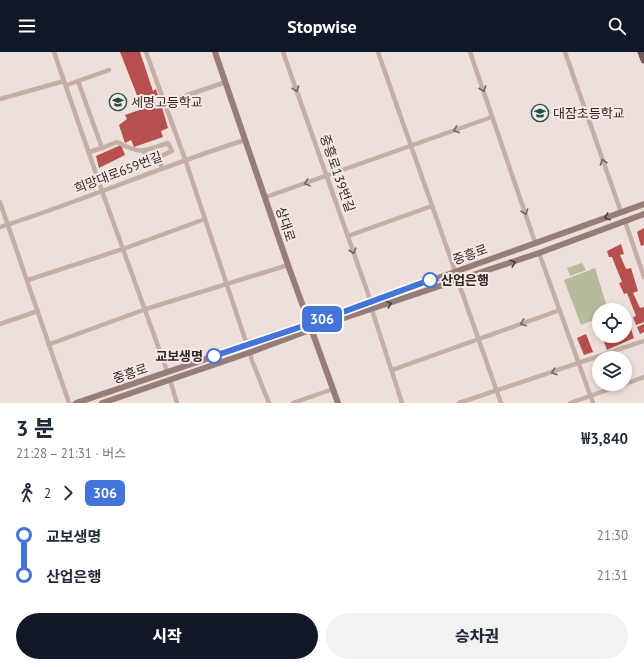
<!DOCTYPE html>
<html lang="ko">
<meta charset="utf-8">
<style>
body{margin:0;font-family:"PT Sans","Noto Sans KR",sans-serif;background:#f2f2f3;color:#1f2937;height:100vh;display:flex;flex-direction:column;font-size:15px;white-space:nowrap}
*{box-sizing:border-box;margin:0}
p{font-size:13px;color:#747a83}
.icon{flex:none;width:22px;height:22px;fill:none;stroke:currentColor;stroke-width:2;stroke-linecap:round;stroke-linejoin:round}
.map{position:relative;height:351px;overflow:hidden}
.sheet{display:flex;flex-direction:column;background:#fff;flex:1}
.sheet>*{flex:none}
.badge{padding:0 8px;border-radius:6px;font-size:14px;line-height:26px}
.tools{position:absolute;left:592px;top:251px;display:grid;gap:8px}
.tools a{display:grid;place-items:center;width:40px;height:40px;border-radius:50%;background:#fff;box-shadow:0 2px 6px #0003;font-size:20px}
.map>.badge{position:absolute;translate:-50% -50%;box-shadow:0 0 0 2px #fff}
.legs{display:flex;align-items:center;gap:6px;height:44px;padding:0 16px;font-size:13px}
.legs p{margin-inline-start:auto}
.head{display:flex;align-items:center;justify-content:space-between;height:68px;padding:0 16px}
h1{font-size:22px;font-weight:800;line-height:30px}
.cta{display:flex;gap:8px;margin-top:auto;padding:8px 16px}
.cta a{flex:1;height:46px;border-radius:24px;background:#111827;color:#fff;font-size:16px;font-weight:800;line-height:46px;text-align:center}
.cta a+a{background:#f2f2f3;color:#1f2937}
ul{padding:0 16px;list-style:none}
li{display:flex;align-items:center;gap:14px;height:40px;font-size:15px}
li i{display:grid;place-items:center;width:6px;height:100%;margin:0 5px;background:currentColor}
li i::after{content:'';width:10px;height:10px;margin:-5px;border:3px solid;border-radius:50%;background:#fff}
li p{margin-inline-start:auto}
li:first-child i{background:linear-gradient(#0000 50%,currentColor 0)}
li:last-child i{background:linear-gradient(currentColor 50%,#0000 0)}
header{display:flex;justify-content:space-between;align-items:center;height:52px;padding:0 16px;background:#111827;color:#fff;font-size:18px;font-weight:800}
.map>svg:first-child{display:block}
</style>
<header><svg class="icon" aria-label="menu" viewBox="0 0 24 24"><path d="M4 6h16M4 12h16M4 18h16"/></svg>Stopwise<svg class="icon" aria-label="search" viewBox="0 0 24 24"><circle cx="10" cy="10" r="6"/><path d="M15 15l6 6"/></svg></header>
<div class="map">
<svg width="644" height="351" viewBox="0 0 644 351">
<rect width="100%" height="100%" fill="#eddfd9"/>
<g fill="#b7ba9b">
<polygon points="582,211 586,218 570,224 567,216"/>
<polygon points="595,216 608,258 599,258 599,266 581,273 564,228"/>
</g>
<g fill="#b6504e">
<polygon points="120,0 140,0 153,39 156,37 158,43 140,51"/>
<polygon points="154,53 156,57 162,55 168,76 161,79 163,85 134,95 131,88 125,91 119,73 127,67 125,63"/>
<polygon points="121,93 125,103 99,116 96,104"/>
<polygon points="644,176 644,193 641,194 637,180"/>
<polygon points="621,192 624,202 620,203 626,217 631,216 638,239 633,241 640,256 644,255 644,270 636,273 633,265 636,264 627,241 624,242 619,231 622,230 612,205 609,205 607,199"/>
<polygon points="629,270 634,286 607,298 602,284 625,284 625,272"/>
<polygon points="644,272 644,280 640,282 637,275"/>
<polygon points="586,282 593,300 584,303 577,286"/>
</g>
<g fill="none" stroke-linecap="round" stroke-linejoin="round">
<g stroke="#c4aea7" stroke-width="4.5">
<polyline points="54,0 102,139 167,319"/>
<polyline points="146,0 185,107 247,293"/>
<polyline points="283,0 371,250"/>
<polyline points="378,0 455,219"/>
<polyline points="470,0 535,190"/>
<polyline points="565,0 621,160"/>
<path d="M 78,29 L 102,96 L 117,90 C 141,103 144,99 168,91 L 172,99 L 148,110 L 144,99"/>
<polyline points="67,33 109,18"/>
<polyline points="0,47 64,29"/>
<polyline points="164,51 226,30"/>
<polyline points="89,100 102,96"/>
<polyline points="158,105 162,116"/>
<polyline points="266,145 492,65"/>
<polyline points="0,150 69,351"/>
<polyline points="625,169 644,225"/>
<path d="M 0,175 C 83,149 162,114 245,88"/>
<polyline points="348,184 432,154"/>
<polyline points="539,201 593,351"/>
<polyline points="28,228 123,197 205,167"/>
<polyline points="458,229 501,351"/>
<polyline points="372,258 402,351"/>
<polyline points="0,272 38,259"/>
<polyline points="50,292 146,257 288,213"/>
<polyline points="251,300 251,306 269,351"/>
<polyline points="392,318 560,258"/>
<polyline points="170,328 177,351"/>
<polyline points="625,332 644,325"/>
<polyline points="293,351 333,337"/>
<polyline points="459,351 644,289"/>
<polyline points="570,351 624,332"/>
</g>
<g stroke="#977d79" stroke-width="6">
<polyline points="215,0 288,213 338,351"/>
<polyline points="76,351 324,267 644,152"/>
<polyline points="102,351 251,300 326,272 539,201 644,162"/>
</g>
<polyline stroke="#725c59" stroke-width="7" points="641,0 644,8"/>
</g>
<defs><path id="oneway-chevron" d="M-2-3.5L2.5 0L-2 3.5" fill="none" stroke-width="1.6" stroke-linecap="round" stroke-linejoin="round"/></defs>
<g stroke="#736461">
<use href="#oneway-chevron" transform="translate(296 37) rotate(71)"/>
<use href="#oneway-chevron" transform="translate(483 37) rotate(71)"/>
<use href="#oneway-chevron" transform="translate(456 78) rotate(160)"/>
<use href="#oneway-chevron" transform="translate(603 110) rotate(-109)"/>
<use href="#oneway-chevron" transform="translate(307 131) rotate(161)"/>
<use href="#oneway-chevron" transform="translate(525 160) rotate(71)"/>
<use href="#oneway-chevron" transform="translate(353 199) rotate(71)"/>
<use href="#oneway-chevron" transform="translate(523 271) rotate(161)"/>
<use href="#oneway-chevron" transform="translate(554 320) rotate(162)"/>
</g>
<g stroke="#4a3c3c">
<use href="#oneway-chevron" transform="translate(607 165) rotate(161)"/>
<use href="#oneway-chevron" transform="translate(513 211) rotate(-19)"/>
<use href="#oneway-chevron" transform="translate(389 252) rotate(-19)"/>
</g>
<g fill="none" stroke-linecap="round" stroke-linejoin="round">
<defs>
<polyline id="line-1" points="214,304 324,267 430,228"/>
</defs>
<use href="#line-1" stroke="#fff" stroke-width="9"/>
<use href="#line-1" stroke="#4374d9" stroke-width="6"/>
</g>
<defs>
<symbol id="school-ring" viewBox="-11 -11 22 22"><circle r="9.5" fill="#f6eae5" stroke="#214d46" stroke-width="1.5"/><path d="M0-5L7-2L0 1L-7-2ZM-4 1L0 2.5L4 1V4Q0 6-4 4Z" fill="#214d46"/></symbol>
</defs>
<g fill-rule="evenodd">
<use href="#school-ring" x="108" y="40" width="20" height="20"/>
<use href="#school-ring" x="530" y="51" width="20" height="20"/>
</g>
<g fill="#fff" stroke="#4374d9" stroke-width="2">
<circle cx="430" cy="228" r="7"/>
<circle cx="214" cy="304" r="7"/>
</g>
<g text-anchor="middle" stroke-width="4" stroke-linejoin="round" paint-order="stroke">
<g font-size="13" fill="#312727" stroke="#f6eae5" text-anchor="start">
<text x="131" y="55">세명고등학교</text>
<text x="553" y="66">대잠초등학교</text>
</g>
<g font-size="13" fill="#312727" stroke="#f6eae5">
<text transform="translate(118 120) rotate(-21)" y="5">희망대로659번길</text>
<text transform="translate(338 121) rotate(71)" y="5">중흥로139번길</text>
<text transform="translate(286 172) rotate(72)" y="5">상대로</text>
<text transform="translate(470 202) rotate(-20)" y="5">중흥로</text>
<text transform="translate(130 321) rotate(-19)" y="5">중흥로</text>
</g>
<g font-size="13" font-weight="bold" fill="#312727" stroke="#f6eae5" text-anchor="start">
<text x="441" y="233">산업은행</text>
<text x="203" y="309" text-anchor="end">교보생명</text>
</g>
</g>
</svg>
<div class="tools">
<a><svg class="icon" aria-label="locate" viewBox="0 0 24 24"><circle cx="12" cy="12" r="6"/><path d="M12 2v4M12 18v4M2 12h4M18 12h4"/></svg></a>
<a><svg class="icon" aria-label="layers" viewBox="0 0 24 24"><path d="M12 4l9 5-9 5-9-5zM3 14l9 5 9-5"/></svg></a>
</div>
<b class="badge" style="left:322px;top:267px;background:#4374d9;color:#fff">306</b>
</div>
<section class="sheet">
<div class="head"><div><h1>3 분</h1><p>21:28 – 21:31 · 버스</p></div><b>₩3,840</b></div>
<div class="legs"><svg class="icon" aria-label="walk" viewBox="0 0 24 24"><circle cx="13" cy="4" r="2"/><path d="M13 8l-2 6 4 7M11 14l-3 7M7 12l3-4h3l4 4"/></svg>2<svg class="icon" aria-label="forward" viewBox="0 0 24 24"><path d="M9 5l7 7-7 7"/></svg><b class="badge" style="background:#4374d9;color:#fff">306</b></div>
<ul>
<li><i style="color:#4374d9"></i><b>교보생명</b><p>21:30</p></li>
<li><i style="color:#4374d9"></i><b>산업은행</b><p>21:31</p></li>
</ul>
<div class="cta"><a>시작</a><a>승차권</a></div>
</section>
